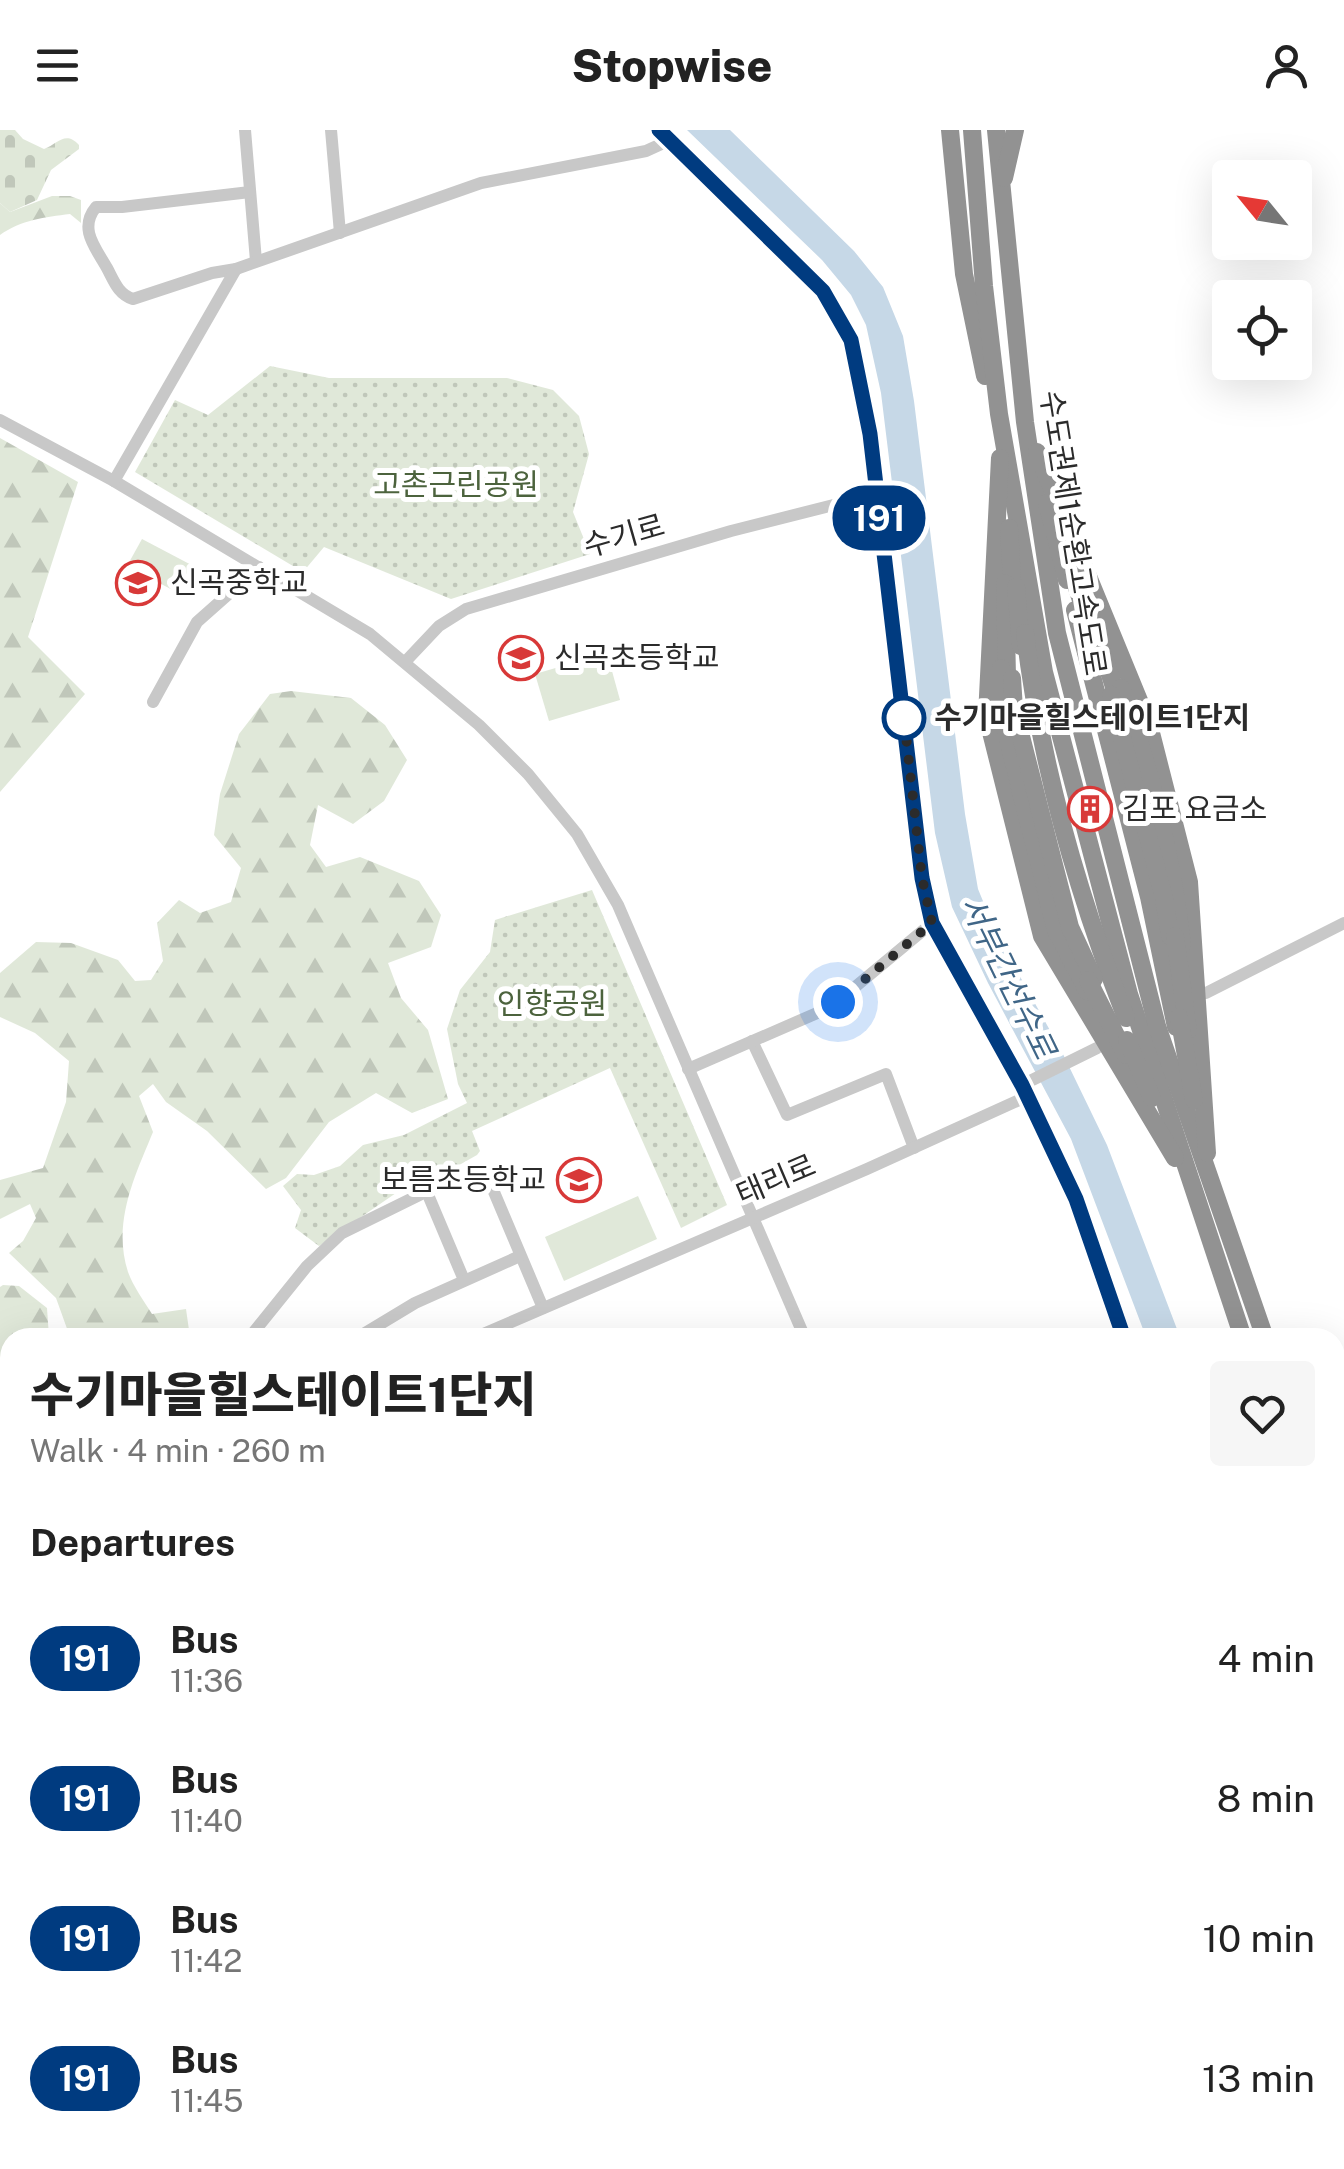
<!DOCTYPE html>
<meta charset="utf-8">
<style>
body{margin:0;font-family:"Public Sans","Noto Sans KR",sans-serif;background:#f6f6f6;color:#222;height:100vh;display:flex;flex-direction:column;font-size:38px;white-space:nowrap}
*{box-sizing:border-box;margin:0}
p{font-size:32px;color:#767676}
.icon{flex:none;width:55px;height:55px;fill:none;stroke:currentColor;stroke-width:2;stroke-linecap:round;stroke-linejoin:round}
.map{position:relative;flex:1;overflow:hidden}
.panel{position:absolute;left:0px;top:1198px;width:1345px;height:842px;display:flex;flex-direction:column;background:#fff;border-radius:30px 30px 0 0;box-shadow:0 10px 40px #0002}
.panel>*{flex:none}
.badge{padding:0 20px;border-radius:32px;font-size:35px;line-height:65px}
.needle{width:65px;rotate:300deg}
.fabs{position:absolute;left:1212px;top:30px;display:grid;gap:20px}
.fabs a{display:grid;place-items:center;width:100px;height:100px;border-radius:10px;background:#fff;box-shadow:0 10px 40px #0002;font-size:50px}
.you{position:absolute;width:50px;height:50px;margin:-25px;border:8px solid #fff;border-radius:50%;background:#1a73e8;box-shadow:0 0 0 15px #1a73e833}
.map>.badge{position:absolute;translate:-50% -50%;box-shadow:0 0 0 5px #fff}
h2{padding:0 30px;font-size:38px;line-height:90px}
.round{display:grid;place-items:center;flex:none;width:105px;height:105px;border-radius:10px;background:#f6f6f6}
.summary{display:flex;align-items:center;justify-content:space-between;height:170px;padding:0 30px}
h1{font-size:48px;font-weight:800;line-height:75px}
ul{padding:0;list-style:none}
li{display:flex;align-items:center;gap:30px;height:140px;padding:0 30px}
li div{flex:1}
li b{display:block;font-size:38px}
li em{font-style:normal}
li .badge{min-width:110px;font-weight:700;text-align:center}
header{display:flex;justify-content:space-between;align-items:center;height:130px;padding:0 30px;background:#fff;font-size:45px;font-weight:800}
.map>svg:first-child{display:block}
</style>
<header><svg class="icon" aria-label="menu" viewBox="0 0 24 24"><path d="M4 6h16M4 12h16M4 18h16"/></svg>Stopwise<svg class="icon" aria-label="person" viewBox="0 0 24 24"><circle cx="12" cy="8" r="4"/><path d="M4 21q1-7 8-7t8 7"/></svg></header>
<div class="map">
<svg width="1344" height="2039" viewBox="0 0 1344 2039">
<defs>
<pattern id="grass-dots" width="8" height="8" patternUnits="userSpaceOnUse" patternTransform="scale(2.5)"><rect width="8" height="8" fill="#e0e8d9"/><path d="M2 2h.1M6 6h.1" fill="none" stroke="#c0c7ba" stroke-width="1.8" stroke-linecap="round"/></pattern>
<pattern id="forest-firs" width="22" height="20" patternUnits="userSpaceOnUse" patternTransform="scale(2.5)"><rect width="22" height="20" fill="#e0e8d9"/><path d="M5 1l3.5 6h-7zM16 11l3.5 6h-7z" fill="#c0c7ba"/></pattern>
<pattern id="cemetery-stones" width="16" height="16" patternUnits="userSpaceOnUse" patternTransform="scale(2.5)"><rect width="16" height="16" fill="#e0e8d9"/><path d="M2 7V4a2 2 0 0 1 4 0v3zM10 15v-3a2 2 0 0 1 4 0v3z" fill="#c0c7ba"/></pattern>
</defs>
<rect width="100%" height="100%" fill="#fff"/>
<g fill="url(#grass-dots)">
<polygon points="270,236 329,248 507,248 553,260 579,286 589,324 573,382 590,424 451,469 324,417 303,442 135,342 175,270 208,285"/>
<polygon points="592,760 727,1075 681,1098 610,938 472,1001 480,1021 477,1025 445,1043 396,1063 319,1116 295,1098 301,1080 283,1056 297,1044 314,1045 340,1036 363,1015 404,1005 467,973 458,954 447,899 460,860 490,822 495,790"/>
</g>
<g fill="url(#forest-firs)">
<path d="M 52,66 L 70,66 L 81,70 L 81,93 L 70,84 C 45,87 21,90 0,105 L 0,73 L 10,82 Z"/>
<polygon points="0,308 78,352 28,507 85,564 0,662"/>
<path d="M 291,561 L 351,568 L 385,595 L 407,630 L 384,671 L 353,694 L 318,675 L 310,715 L 326,737 L 360,727 L 419,751 L 441,785 L 431,817 L 388,833 L 401,868 L 428,900 L 448,969 L 412,983 L 376,963 L 329,992 L 286,1048 L 266,1059 L 207,1001 L 166,972 L 153,954 L 139,966 L 153,1002 C 135,1046 112,1092 128,1142 C 133,1156 144,1171 152,1184 L 186,1179 L 190,1207 L 70,1207 L 56,1168 L 9,1123 L 23,1111 L 36,1088 L 30,1074 L 0,1089 L 0,1050 L 43,1038 L 66,972 L 69,931 L 35,903 L 0,887 L 0,843 L 36,812 L 71,813 L 118,830 L 135,851 L 151,850 L 163,831 L 157,793 L 179,770 L 200,783 L 231,772 L 241,738 L 214,705 L 220,664 L 239,604 L 270,564 Z"/>
<polygon points="3,1155 19,1156 47,1178 49,1207 10,1208 10,1295 4,1305 10,1333 10,1449 2,1459 10,1483 10,1525 0,1514 0,1157"/>
</g>
<path fill="url(#cemetery-stones)" d="M 0,0 L 15,0 L 23,9 L 44,19 C 58,14 65,0 79,15 L 79,19 L 51,40 L 37,70 L 10,82 L 0,73 Z"/>
<g fill="#e0e8d9">
<polygon points="142,409 199,439 184,466 127,436"/>
<polygon points="607,523 620,570 549,591 535,544"/>
<polygon points="638,1066 657,1109 564,1151 545,1107"/>
<polygon points="146,2030 277,2030 278,2039 146,2039"/>
</g>
<polygon fill="#c6d8e7" points="687,0 730,0 854,121 883,157 903,206 914,271 965,684 978,759 997,805 1062,922 1107,1015 1180,1207 1146,1207 1071,1009 988,853 952,777 935,703 881,263 866,195 851,165 822,130"/>
<g fill="none" stroke-linecap="round" stroke-linejoin="round">
<polyline stroke="#c6d8e7" stroke-width="2.5" points="578,2039 579,2030"/>
<g stroke="#c8c8c8" stroke-width="12">
<polyline points="245,0 256,131"/>
<polyline points="331,0 340,103"/>
<polyline points="659,0 823,161 851,210 869,304 919,726 932,793 1022,955 1077,1069 1124,1208"/>
<path d="M 250,62 L 122,77 L 96,77 C 78,99 96,118 107,138 C 114,151 118,164 133,169 L 212,143 L 236,139 L 481,53 L 646,21 L 670,10"/>
<polyline points="0,290 114,351 370,504 479,595 528,644 577,704 618,775 805,1208"/>
<polyline points="114,351 236,139"/>
<polyline points="405,532 439,496 466,479 731,401 877,364"/>
<polyline points="153,572 197,492 259,437"/>
<polyline points="1206,863 1344,793"/>
<polyline points="752,911 787,985 886,944 914,1018"/>
<polyline points="688,939 831,877 932,793"/>
<polyline points="1022,955 1097,918"/>
<polyline points="426,1060 464,1150"/>
<polyline points="249,1208 307,1136 342,1103 474,1038 486,1043 543,1178"/>
<polyline points="357,1208 415,1173 520,1126"/>
<polyline points="474,1208 867,1039 1028,966"/>
<polyline points="0,1617 10,1611"/>
<polyline points="1335,1789 1344,1816"/>
<polyline points="0,1926 10,1935"/>
<polyline points="524,2039 526,2030"/>
<polyline points="617,2039 618,2030"/>
</g>
<g stroke="#929292" stroke-width="18">
<polyline points="950,0 964,144 985,246"/>
<polyline points="972,0 984,156 999,284 1044,542 1129,864 1243,1208"/>
<polyline points="996,0 1025,292 1057,503 1157,896 1265,1208"/>
<polyline points="1004,48 1015,0"/>
<polyline points="1037,322 1149,595 1189,752 1207,1023"/>
<polyline points="1000,328 987,586 1042,806 1175,1028"/>
<polyline points="1047,373 1067,450"/>
<polyline points="1009,398 1013,467"/>
<polyline points="1070,436 1088,492"/>
<polyline points="1005,453 1007,547"/>
<polyline points="1016,457 1021,516"/>
<polyline points="1088,478 1119,572"/>
<polyline points="1075,480 1149,767 1176,897"/>
<path d="M 1025,503 C 1040,633 1079,767 1126,888"/>
<polyline points="1001,538 1001,582 1056,800 1088,862"/>
<polyline points="1012,548 1014,579 1070,797 1094,849"/>
<path d="M 1121,558 C 1151,640 1172,728 1182,815"/>
<polyline points="1111,565 1164,768 1170,806"/>
<polyline points="1175,806 1188,900"/>
<polyline points="1088,850 1126,925"/>
<polyline points="1179,887 1194,970"/>
<polyline points="1127,910 1152,968"/>
<polyline points="1335,1407 1344,1434"/>
<polyline points="1335,1476 1344,1502"/>
</g>
</g>
<g fill="none" stroke-linecap="round" stroke-linejoin="round">
<defs>
<polyline id="line" points="659,0 823,161 851,210 870,304 922,748 932,793 1022,955 1076,1069 1124,1208"/>
</defs>
<use href="#line" stroke="#fff" stroke-width="22"/>
<use href="#line" stroke="#003b80" stroke-width="15"/>
<polyline stroke="#2b2b2b" stroke-width="10" stroke-dasharray="0 18" points="838,872 932,793 922,748 904,588"/>
</g>
<defs>
<symbol id="school-ring" viewBox="-11 -11 22 22"><circle r="9.5" fill="#fff" stroke="#d83938" stroke-width="1.5"/><path d="M0-5L7-2L0 1L-7-2ZM-4 1L0 2.5L4 1V4Q0 6-4 4Z" fill="#d83938"/></symbol>
<symbol id="building-ring" viewBox="-11 -11 22 22"><circle r="9.5" fill="#fff" stroke="#d83938" stroke-width="1.5"/><path d="M-4-6H4V6H1V3H-1V6H-4ZM-2.5-4.3h1.7v1.8h-1.7ZM.8-4.3h1.7v1.8H.8ZM-2.5-1h1.7V.8h-1.7ZM.8-1h1.7V.8H.8Z" fill="#d83938"/></symbol>
</defs>
<g fill-rule="evenodd">
<use href="#school-ring" x="113" y="428" width="50" height="50"/>
<use href="#school-ring" x="496" y="503" width="50" height="50"/>
<use href="#building-ring" x="1065" y="654" width="50" height="50"/>
<use href="#school-ring" x="554" y="1025" width="50" height="50"/>
</g>
<circle fill="#fff" stroke="#003b80" stroke-width="5" cx="904" cy="588" r="20"/>
<g text-anchor="middle" stroke-width="10" stroke-linejoin="round" paint-order="stroke">
<g font-size="30" fill="#4c633d" stroke="#fff">
<text x="456" y="365">고촌근린공원</text>
<text x="552" y="884">인향공원</text>
</g>
<g font-size="30" fill="#2b2b2b" stroke="#fff">
<text transform="translate(1073 403) rotate(81)" y="10">수도권제1순환고속도로</text>
<text transform="translate(624 406) rotate(-16)" y="10">수기로</text>
<text transform="translate(776 1050) rotate(-23)" y="10">태리로</text>
</g>
<g font-size="30" fill="#2b2b2b" stroke="#fff" text-anchor="start">
<text x="170" y="463">신곡중학교</text>
<text x="554" y="538">신곡초등학교</text>
<text x="1122" y="689">김포 요금소</text>
<text x="546" y="1060" text-anchor="end">보름초등학교</text>
</g>
<g font-size="30" font-weight="bold" fill="#2b2b2b" stroke="#fff" text-anchor="start">
<text x="934" y="598">수기마을힐스테이트1단지</text>
</g>
<g font-size="32" font-style="italic" fill="#406687" stroke="#fff">
<text transform="translate(1008 847) rotate(64)" y="11">서부간선수로</text>
</g>
</g>
</svg>
<div class="fabs">
<a><svg class="needle" viewBox="-14 -14 28 28"><path d="M0-13l5 13h-10z" fill="#e53935"/><path d="M0 13l5-13h-10z" fill="#767676"/></svg></a>
<a><svg class="icon" aria-label="locate" viewBox="0 0 24 24"><circle cx="12" cy="12" r="6"/><path d="M12 2v4M12 18v4M2 12h4M18 12h4"/></svg></a>
</div>
<div class="you" style="left:838px;top:872px"></div>
<b class="badge" style="left:879px;top:388px;background:#003b80;color:#fff">191</b>
<section class="panel">
<div class="summary"><div><h1>수기마을힐스테이트1단지</h1><p>Walk · 4 min · 260 m</p></div><a class="round"><svg class="icon" aria-label="heart" viewBox="0 0 24 24"><path d="M12 20l-8-8c-3-5 5-10 8-4 3-6 11-1 8 4z"/></svg></a></div>
<h2>Departures</h2>
<ul>
<li><span class="badge" style="background:#003b80;color:#fff">191</span><div><b>Bus</b><p>11:36</p></div><em>4 min</em></li>
<li><span class="badge" style="background:#003b80;color:#fff">191</span><div><b>Bus</b><p>11:40</p></div><em>8 min</em></li>
<li><span class="badge" style="background:#003b80;color:#fff">191</span><div><b>Bus</b><p>11:42</p></div><em>10 min</em></li>
<li><span class="badge" style="background:#003b80;color:#fff">191</span><div><b>Bus</b><p>11:45</p></div><em>13 min</em></li>
</ul>
</section>
</div>
